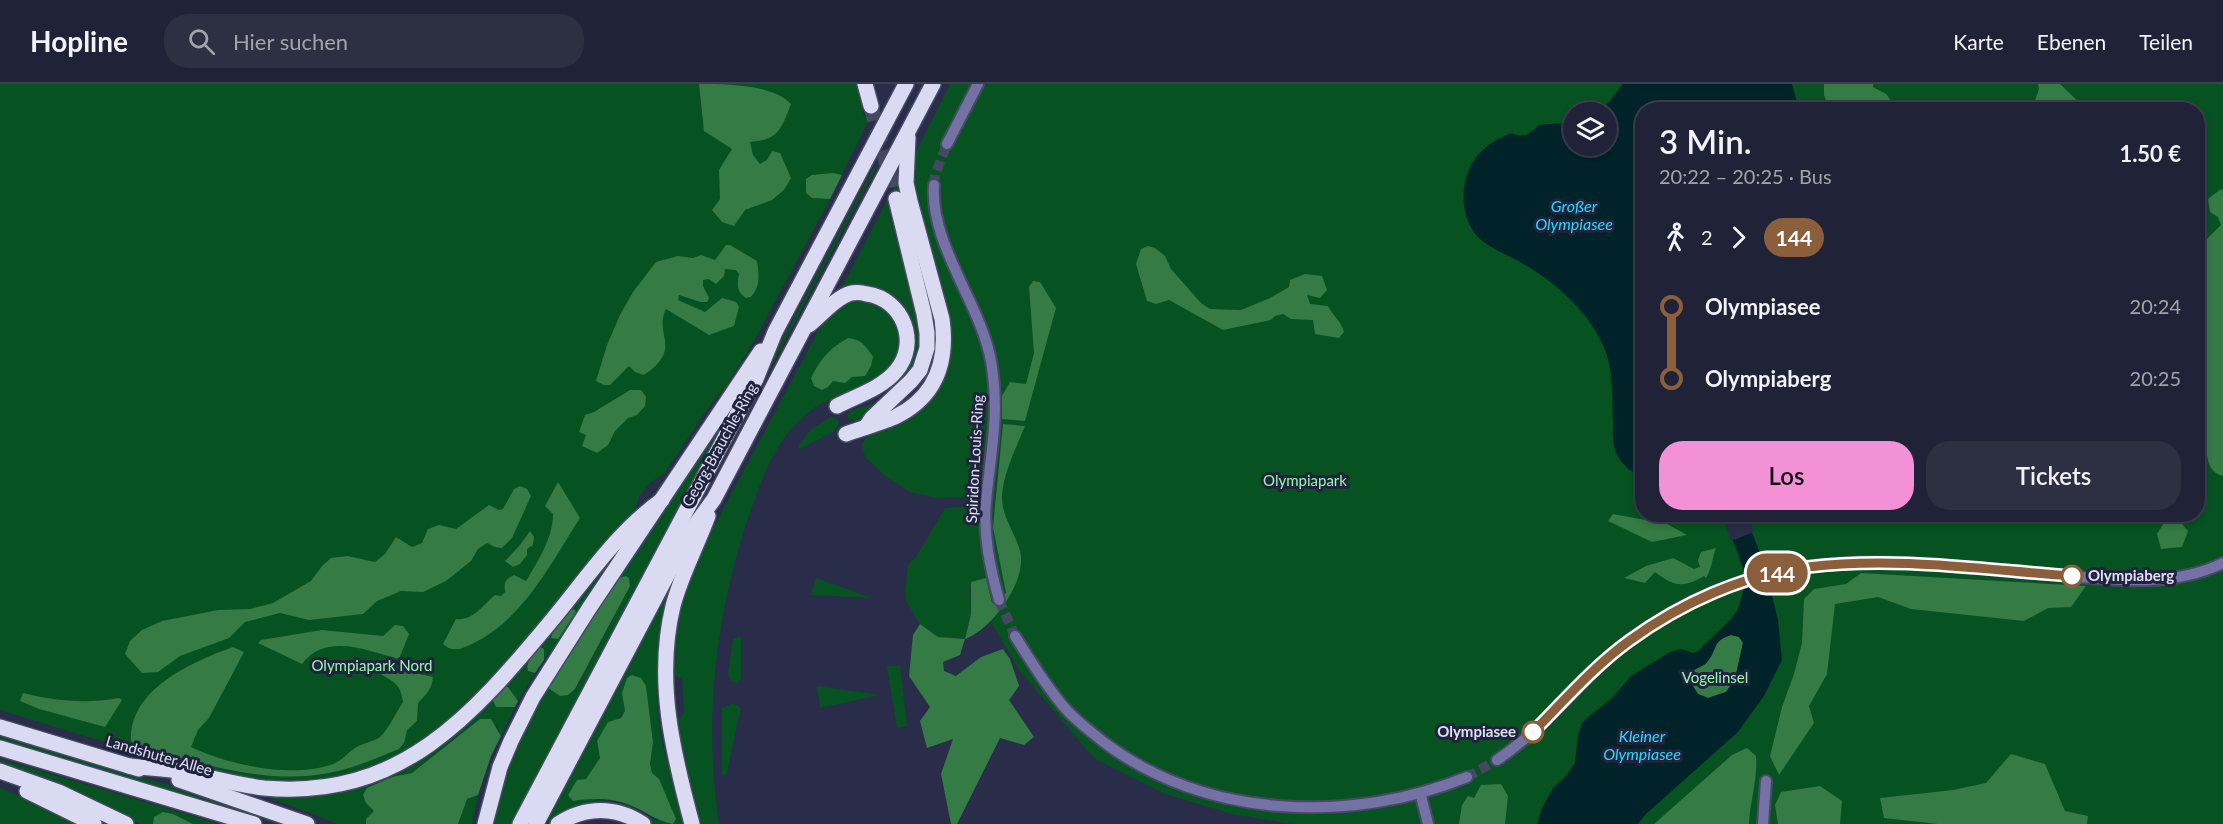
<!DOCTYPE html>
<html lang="de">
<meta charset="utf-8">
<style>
body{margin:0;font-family:Lato,sans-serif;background:#2d2f42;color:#f1f3f6;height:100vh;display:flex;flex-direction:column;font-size:22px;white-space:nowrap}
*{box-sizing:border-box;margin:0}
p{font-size:20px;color:#a2a4ad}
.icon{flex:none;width:33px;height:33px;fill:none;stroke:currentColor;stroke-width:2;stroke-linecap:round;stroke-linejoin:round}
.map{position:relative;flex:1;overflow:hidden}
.side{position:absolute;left:1635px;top:18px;width:570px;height:420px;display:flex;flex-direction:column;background:#202237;border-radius:24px;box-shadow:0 3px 9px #0003,0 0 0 2px #3d3f52}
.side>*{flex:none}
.badge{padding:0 12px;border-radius:20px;font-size:21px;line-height:39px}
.tools{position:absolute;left:1563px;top:18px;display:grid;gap:12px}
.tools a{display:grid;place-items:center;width:54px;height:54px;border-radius:50%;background:#202237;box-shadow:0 3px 9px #0003,0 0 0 2px #3d3f52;font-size:30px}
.map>.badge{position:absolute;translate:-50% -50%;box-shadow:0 0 0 3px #fff}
.legs{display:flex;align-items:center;gap:9px;height:66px;padding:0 24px;font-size:20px}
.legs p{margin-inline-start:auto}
.head{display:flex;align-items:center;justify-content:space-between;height:102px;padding:0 24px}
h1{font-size:33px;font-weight:600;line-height:45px}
.action{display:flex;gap:12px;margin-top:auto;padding:12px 24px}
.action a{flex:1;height:69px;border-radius:24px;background:#f391d6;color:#111;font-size:24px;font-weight:600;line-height:69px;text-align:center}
.action a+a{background:#2d2f42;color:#f1f3f6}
ul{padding:0 24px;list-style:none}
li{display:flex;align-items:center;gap:21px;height:72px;font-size:22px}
li i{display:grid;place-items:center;width:9px;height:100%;margin:0 8px;background:currentColor}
li i::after{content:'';width:15px;height:15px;margin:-8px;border:4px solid;border-radius:50%;background:#202237}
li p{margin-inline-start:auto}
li:first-child i{background:linear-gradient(#0000 50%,currentColor 0)}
li:last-child i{background:linear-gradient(currentColor 50%,#0000 0)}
header{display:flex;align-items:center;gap:36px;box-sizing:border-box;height:84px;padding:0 30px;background:#202237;border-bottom:2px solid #3d3f52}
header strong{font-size:28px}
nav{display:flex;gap:33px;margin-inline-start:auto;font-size:21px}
.search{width:420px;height:54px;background:#2d2f42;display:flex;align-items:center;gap:15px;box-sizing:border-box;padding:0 21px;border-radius:24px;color:#a2a4ad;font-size:22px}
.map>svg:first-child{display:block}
</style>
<header>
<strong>Hopline</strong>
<div class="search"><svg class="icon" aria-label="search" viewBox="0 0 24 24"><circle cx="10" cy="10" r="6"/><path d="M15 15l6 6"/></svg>Hier suchen</div>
<nav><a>Karte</a><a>Ebenen</a><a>Teilen</a></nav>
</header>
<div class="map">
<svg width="2223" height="740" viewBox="0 0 2223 740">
<rect width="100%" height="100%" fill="#2a2d49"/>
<g fill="#065221" fill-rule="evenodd">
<polygon points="0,0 856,0 864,31 870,33 830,115 754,257 725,304 712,318 664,390 651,398 639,412 636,424 516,567 467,621 436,649 390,677 365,687 312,697 259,696 230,691 84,652 0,626"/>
<path d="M 950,0 L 2223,0 L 2223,740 L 1292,740 L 1232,730 L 1165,710 L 1094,674 L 1019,586 L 970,502 L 971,530 L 965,555 L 938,553 L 920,540 L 906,517 L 905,509 L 908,481 L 916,473 L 945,424 L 962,423 L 966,425 L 965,413 L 937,414 L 910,408 L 885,392 L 865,373 L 862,360 L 868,350 L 944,291 L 914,95 L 916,95 L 916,68 ZM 1642,26 L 2198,26 L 2198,430 L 1642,430 ZM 1574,28 L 1606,28 L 1606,62 L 1574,62 Z"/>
<polygon points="873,84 876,84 530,740 526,740"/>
<path d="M 900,92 L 903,104 L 889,128 C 897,160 925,241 918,270 C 914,286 903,297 890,305 L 888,303 L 896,297 L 907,231 L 843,207 L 842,203 Z"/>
<path d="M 857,215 C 890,218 890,229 904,255 C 900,264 898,278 892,285 C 883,297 835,312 819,321 C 810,326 802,334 795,341 C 773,364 761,397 751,426 C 716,526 703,635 719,740 L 701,740 L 675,639 L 684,629 L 682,595 L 672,590 L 674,556 L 685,506 L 710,450 L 828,229 L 842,218 Z"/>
<polygon points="738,314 512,740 491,740 505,689 535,626 548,604 560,612 576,605 630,502 620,495 615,495"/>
<polygon points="874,320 876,323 856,337 848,335 847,331 851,326"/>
<polygon points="831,333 837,335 839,339 835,347 800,365 798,363 811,345"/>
<polygon points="624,460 552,568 549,567 544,576 544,565 536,560"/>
<path d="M 674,494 C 663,540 653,584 658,631 C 662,668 675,705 684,740 L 652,740 L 619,724 L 544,740 L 633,576 ZM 646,602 L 653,658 L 650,680 L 652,689 L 659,695 L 657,737 L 628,720 L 587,714 L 577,697 L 586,695 L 600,674 L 597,657 L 625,627 L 622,609 Z"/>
<polygon points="816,494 872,514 811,511"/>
<polygon points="739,552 741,554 741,595 737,599 731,597 728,591 733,555"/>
<polygon points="531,570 529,587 535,589 518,617 508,604 500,602"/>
<polygon points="887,582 900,582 907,642 897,644"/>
<polygon points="817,602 880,611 820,624"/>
<polygon points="491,612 504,624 515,623 501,652 496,641 480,635 412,690 392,693 363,711 366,719 374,727 366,735 366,740 338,740 260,710 368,697"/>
<polygon points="733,619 741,624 726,692 722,691 722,624"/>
<polygon points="0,651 212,714 287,740 276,740 0,658"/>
<polygon points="0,675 219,740 193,740 173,730 153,740 140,740 0,683"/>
<polygon points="0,703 78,740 0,740"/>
<polygon points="478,711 472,740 458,740 467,715"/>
</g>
<g fill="#347b45">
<path d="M 699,0 C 725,0 773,0 791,20 C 781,45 779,56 750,58 L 753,71 L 760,80 L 767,76 L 772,67 L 780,69 L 791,94 L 784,106 L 772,116 L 745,126 L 734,142 L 722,138 L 712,126 L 720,115 L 719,86 L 732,65 L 704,47 Z"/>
<polygon points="1824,0 1873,0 1873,3 1886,10 1892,18 1892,25 1829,25 1824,11"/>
<polygon points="2038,0 2060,0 2086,25 2032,25 2039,5"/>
<polygon points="833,89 842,91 830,115 812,114 806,109 806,95 812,91"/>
<path d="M 2221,105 L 2223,107 L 2223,392 C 2202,387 2207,359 2207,342 L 2198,342 L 2198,180 L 2202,176 L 2204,158 L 2221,141 L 2218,133 L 2210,128 L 2208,115 Z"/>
<path d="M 726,161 L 730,161 L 757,177 C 759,191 761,201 751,213 L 746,214 C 736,207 737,201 739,190 L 736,186 L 725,185 L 724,192 L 716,200 L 709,195 L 703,196 L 703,202 L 709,214 L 707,218 L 701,218 L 679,211 L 678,216 L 705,228 L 722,214 L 736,218 L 739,223 L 734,242 L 709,251 L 666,225 C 653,251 684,264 644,291 L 635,288 L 629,282 L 610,301 L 604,301 L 596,297 L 607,261 L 620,231 L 633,208 L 656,178 L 678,172 L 693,174 L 701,171 L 715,176 Z"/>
<path d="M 1148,162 L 1155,164 L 1165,172 L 1171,185 L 1201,219 L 1210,225 L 1241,226 L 1270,214 L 1289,203 L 1290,196 L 1305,190 L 1322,192 L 1327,206 L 1320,214 L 1307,211 L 1310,220 L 1328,222 C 1333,232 1341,237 1344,248 L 1339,254 L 1315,250 L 1313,236 L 1291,235 L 1283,230 L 1275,232 L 1271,236 L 1223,246 L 1169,216 L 1156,220 L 1147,217 L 1136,180 L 1141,165 Z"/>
<polygon points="1033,197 1040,198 1056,224 1025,337 1002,335 1002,312 1010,298 1026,300 1034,269 1029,203"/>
<path d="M 848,254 C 861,255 866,262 873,273 L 871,282 L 865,292 L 852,293 L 845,299 L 833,297 L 828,303 L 822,306 L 814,302 L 811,294 C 821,274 829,265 848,254 Z"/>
<polygon points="630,306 641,306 646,313 645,322 637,331 628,334 615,347 608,361 597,369 582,362 586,351 579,348 585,331 594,328"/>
<path d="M 1003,340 L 1025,342 C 1016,364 1004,388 1002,411 C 1001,432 1015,448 1020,467 C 1028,496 992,546 965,555 L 960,571 L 943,578 L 944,587 L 956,592 L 981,573 L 1003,565 L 1010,575 L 1019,602 L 1009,616 L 1034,653 L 1024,661 L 1000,654 L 957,740 L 951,740 L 941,690 L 953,655 L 927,664 L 920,637 L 930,623 L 909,592 L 913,551 L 920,540 L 938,553 L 965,555 L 971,530 L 971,498 L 986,494 L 992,519 L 1000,516 L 1006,509 L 993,443 Z"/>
<path d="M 558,398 L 580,434 C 551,479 523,536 472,560 C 461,565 453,569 443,560 L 456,535 C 473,537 483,521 495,511 L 501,512 L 505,508 C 504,499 505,495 514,491 L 526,497 C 538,477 553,454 553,430 L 545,422 Z"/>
<polygon points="520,402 527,405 531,412 512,454 502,464 495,463 487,459 478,465 471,477 446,497 423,508 401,507 377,517 363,530 309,536 280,529 245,538 229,554 180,572 158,588 142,589 125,570 130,557 142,546 162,537 218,526 250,525 273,519 311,497 322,482 331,474 348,472 375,478 385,470 396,453 412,463 422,459 428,445 439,441 456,445 489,421 499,426 503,425 514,405"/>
<polygon points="1613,430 1667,440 1687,451 1652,458 1608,437"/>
<polygon points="2164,431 2187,431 2181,439 2188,447 2182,463 2161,465 2157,450 2165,437"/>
<polygon points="530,447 534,453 533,461 527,465 527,471 520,480 513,483 505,477 520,461"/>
<path d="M 1716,464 C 1712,474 1712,485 1706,494 L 1704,492 C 1683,504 1675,503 1655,488 L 1645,499 L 1624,494 L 1646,482 L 1673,474 L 1694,485 L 1700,483 L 1698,476 L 1701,468 Z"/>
<polygon points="1861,489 2086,502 2071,523 2048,524 2024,537 1911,525 1878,513 1835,520 1827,590 1809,622 1814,639 1779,691 1770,672 1782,623 1794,590 1802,559 1804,515 1814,505 1846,500"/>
<polygon points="626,492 629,494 630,502 575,605 568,611 560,612 548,604 565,574 615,495"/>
<path d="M 574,525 L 576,528 L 558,555 L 551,554 C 554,542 561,528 574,525 Z"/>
<path d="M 395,541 L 403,542 L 409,550 L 399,575 C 367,567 326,548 302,580 L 258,559 L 261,556 L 322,546 L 383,552 Z"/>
<path d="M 1731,551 L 1739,553 L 1743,559 L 1735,595 L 1731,601 L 1726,608 L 1708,614 L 1698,610 L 1689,596 L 1691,588 C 1696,584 1705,582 1708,577 C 1718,564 1712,557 1731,551 Z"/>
<polygon points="536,560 544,565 544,576 535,589 528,587 527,582"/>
<path d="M 233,563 L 244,568 L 209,634 L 198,646 L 191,663 C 229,681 292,695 333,680 C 343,676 347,669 355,664 C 362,659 373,658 380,653 C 388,646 397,627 403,618 C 400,599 395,599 379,589 L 383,582 L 433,593 C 432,605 426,611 418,619 L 417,637 L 407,646 L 404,659 L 399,665 C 379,673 359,682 338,687 C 286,700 234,688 183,675 C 167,671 144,669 131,657 C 129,605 192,578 233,563 Z"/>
<path d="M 632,591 L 641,594 L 646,602 L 653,658 L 650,680 L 652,689 L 659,695 L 676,735 L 673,740 C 654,736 647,728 630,721 C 612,714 591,714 573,717 L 568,711 L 577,696 L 586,695 L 600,674 L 597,657 L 608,638 L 621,634 L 625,627 L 622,609 L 627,594 Z"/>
<polygon points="500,602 508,603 518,617 515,623 496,623 491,612"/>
<path d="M 23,609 C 55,617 86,620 119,614 L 122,616 L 105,643 L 39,625 L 20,617 Z"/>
<polygon points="480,635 491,635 501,652 491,672 478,711 467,715 458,740 366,740 366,735 374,727 366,719 363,711 367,704 392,693 412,689"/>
<path d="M 1747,664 L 1756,672 C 1758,695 1750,717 1749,740 L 1654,740 L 1732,671 Z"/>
<polygon points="2011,670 2045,680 2065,727 2088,732 2087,740 1938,740 1884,734 1880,714 1953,706 1986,699"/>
<polygon points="1501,700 1508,712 1505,740 1459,740 1462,721 1468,712 1474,714 1481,701"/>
<polygon points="1820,702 1842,717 1840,740 1778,740 1775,721 1781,708"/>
<polygon points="163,728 173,730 193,740 153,740 154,733"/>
</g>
<g fill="#00232a" fill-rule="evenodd">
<path d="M 1623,0 L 1792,0 L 1799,25 L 1642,26 L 1642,394 C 1631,388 1622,381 1616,369 C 1612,360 1613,348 1613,338 C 1612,311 1614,282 1601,257 C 1584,223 1553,197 1520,178 C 1508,171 1491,165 1480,155 C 1458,135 1459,93 1478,71 C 1487,60 1499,54 1512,49 C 1524,55 1530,50 1539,41 L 1573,38 L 1574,62 L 1606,62 L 1606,28 L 1598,28 L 1610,17 Z"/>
<path d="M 1724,431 L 1745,431 L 1764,479 L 1778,536 L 1782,576 L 1764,612 L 1738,648 L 1646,730 L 1638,740 L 1537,740 L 1542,724 L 1553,704 L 1567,691 L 1575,678 L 1578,651 L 1582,639 L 1587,634 L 1612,614 L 1631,592 L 1670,568 L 1681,565 L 1694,569 L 1698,567 L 1730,536 L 1737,527 L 1744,505 L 1744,487 ZM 1731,551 L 1739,553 L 1743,559 L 1735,595 L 1731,601 L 1726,608 L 1708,614 L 1698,610 L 1689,596 L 1691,588 C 1696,584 1705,582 1708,577 C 1718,564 1712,557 1731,551 Z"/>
</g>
<polygon fill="#2a2d49" points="1748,431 1754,448 1731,457 1725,440"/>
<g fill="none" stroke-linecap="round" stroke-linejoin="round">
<g stroke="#454862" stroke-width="10" stroke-dasharray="10 5" stroke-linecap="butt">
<polyline points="934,101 935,91 947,60"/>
<polyline points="999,516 1015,552"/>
<polyline points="1467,693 1497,676"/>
</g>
<polyline stroke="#454862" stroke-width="15" stroke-dasharray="15 8" stroke-linecap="butt" points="871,22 896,115"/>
<defs>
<g id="minor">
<polyline points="947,60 978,0"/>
<path d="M 934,101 C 930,161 980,218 991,277 C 1000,329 991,367 986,417 C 983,451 990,484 999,516"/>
<path d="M 1015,552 C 1030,576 1045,601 1064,623 C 1075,636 1091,648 1105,659 C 1206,735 1352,740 1467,693"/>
<path d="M 1497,676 C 1536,650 1566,614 1600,581 C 1635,547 1684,518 1731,502 C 1755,494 1780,487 1805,483 C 1881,472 1960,483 2036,489 C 2096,494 2167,507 2223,479"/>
<polyline points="1421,712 1428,740"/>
<polyline points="1763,740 1766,697"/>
</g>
<g id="highway">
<polyline points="865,0 871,22"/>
<path d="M 809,241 C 820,232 832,218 844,212 C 851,208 860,208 867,210 C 903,215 920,259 896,287 C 882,304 856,312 837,322"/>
<polyline points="866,343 872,334 911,297 920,286 927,264 927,249 924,230 896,115"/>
<path d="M 846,350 C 862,344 879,340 895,333 C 936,313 948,278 942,235 L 910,117 L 906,99 L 908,53"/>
<polyline points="0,643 139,685"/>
<polyline points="0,664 254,740"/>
<path d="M 129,682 C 147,684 166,685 184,688 C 210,693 237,701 264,704 C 401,716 472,632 552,536 C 586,495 618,447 662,416"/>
<polyline points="0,687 59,708 126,740"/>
<polyline points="179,696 307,740"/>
<polyline points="27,707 94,740"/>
<polyline points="485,740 500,683 511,657 533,613 588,526 761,267"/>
<polyline points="520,740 756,295 775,248 906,0"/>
<polyline points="536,740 690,448 714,415 933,0"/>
<path d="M 558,740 C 585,722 616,722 643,740"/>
<path d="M 692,740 C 673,669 655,596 673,522 C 681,491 697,462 708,432"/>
</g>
</defs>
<use href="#minor" stroke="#474a64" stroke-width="14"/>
<use href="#highway" stroke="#474a64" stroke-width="18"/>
<use href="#minor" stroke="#7472a4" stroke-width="10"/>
<use href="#highway" stroke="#dadaf3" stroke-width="15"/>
</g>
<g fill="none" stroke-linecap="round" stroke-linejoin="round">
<defs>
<path id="line-1" d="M 1533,648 C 1564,617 1593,583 1629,557 C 1681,519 1743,491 1808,483 C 1895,472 1985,486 2072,492"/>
</defs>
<use href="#line-1" stroke="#fff" stroke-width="14"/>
<use href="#line-1" stroke="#8b5e3c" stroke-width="9"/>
</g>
<g fill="#fff" stroke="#8b5e3c" stroke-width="3">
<circle cx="2072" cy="492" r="10"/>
<circle cx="1533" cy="648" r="10"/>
</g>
<g text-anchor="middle" stroke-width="6" stroke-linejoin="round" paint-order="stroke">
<g font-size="15" fill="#dde0f2" stroke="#21233e">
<text transform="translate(720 361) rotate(-61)" y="5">Georg-Brauchle-Ring</text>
<text transform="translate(975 375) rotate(-87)" y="5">Spiridon-Louis-Ring</text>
<text transform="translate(159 672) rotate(16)" y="5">Landshuter Allee</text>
</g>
<g font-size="15" fill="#98f7aa" stroke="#21233e">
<text x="1305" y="402">Olympiapark</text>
<text x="372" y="587">Olympiapark Nord</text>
<text x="1715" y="599">Vogelinsel</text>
</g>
<g font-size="15" font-weight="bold" fill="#dde0f2" stroke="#21233e" text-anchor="start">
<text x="2088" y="497">Olympiaberg</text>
<text x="1516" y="653" text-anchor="end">Olympiasee</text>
</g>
<g font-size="16" font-style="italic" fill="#24ddfb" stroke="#21233e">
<text x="1574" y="128">Großer<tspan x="1574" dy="18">Olympiasee</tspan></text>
<text x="1642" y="658">Kleiner<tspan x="1642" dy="18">Olympiasee</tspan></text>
</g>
</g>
</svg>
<div class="tools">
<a><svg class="icon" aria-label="layers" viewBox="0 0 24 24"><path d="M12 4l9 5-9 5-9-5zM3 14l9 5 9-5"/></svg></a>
</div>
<b class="badge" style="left:1777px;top:489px;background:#8b5e3c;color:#fff">144</b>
<section class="side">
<div class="head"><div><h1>3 Min.</h1><p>20:22 – 20:25 · Bus</p></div><b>1.50 €</b></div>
<div class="legs"><svg class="icon" aria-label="walk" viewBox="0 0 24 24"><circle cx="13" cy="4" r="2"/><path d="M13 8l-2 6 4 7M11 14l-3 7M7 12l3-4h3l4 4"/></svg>2<svg class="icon" aria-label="forward" viewBox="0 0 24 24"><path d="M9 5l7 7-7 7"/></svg><b class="badge" style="background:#8b5e3c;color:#fff">144</b></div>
<ul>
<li><i style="color:#8b5e3c"></i><b>Olympiasee</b><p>20:24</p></li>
<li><i style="color:#8b5e3c"></i><b>Olympiaberg</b><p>20:25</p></li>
</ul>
<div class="action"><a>Los</a><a>Tickets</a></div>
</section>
</div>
